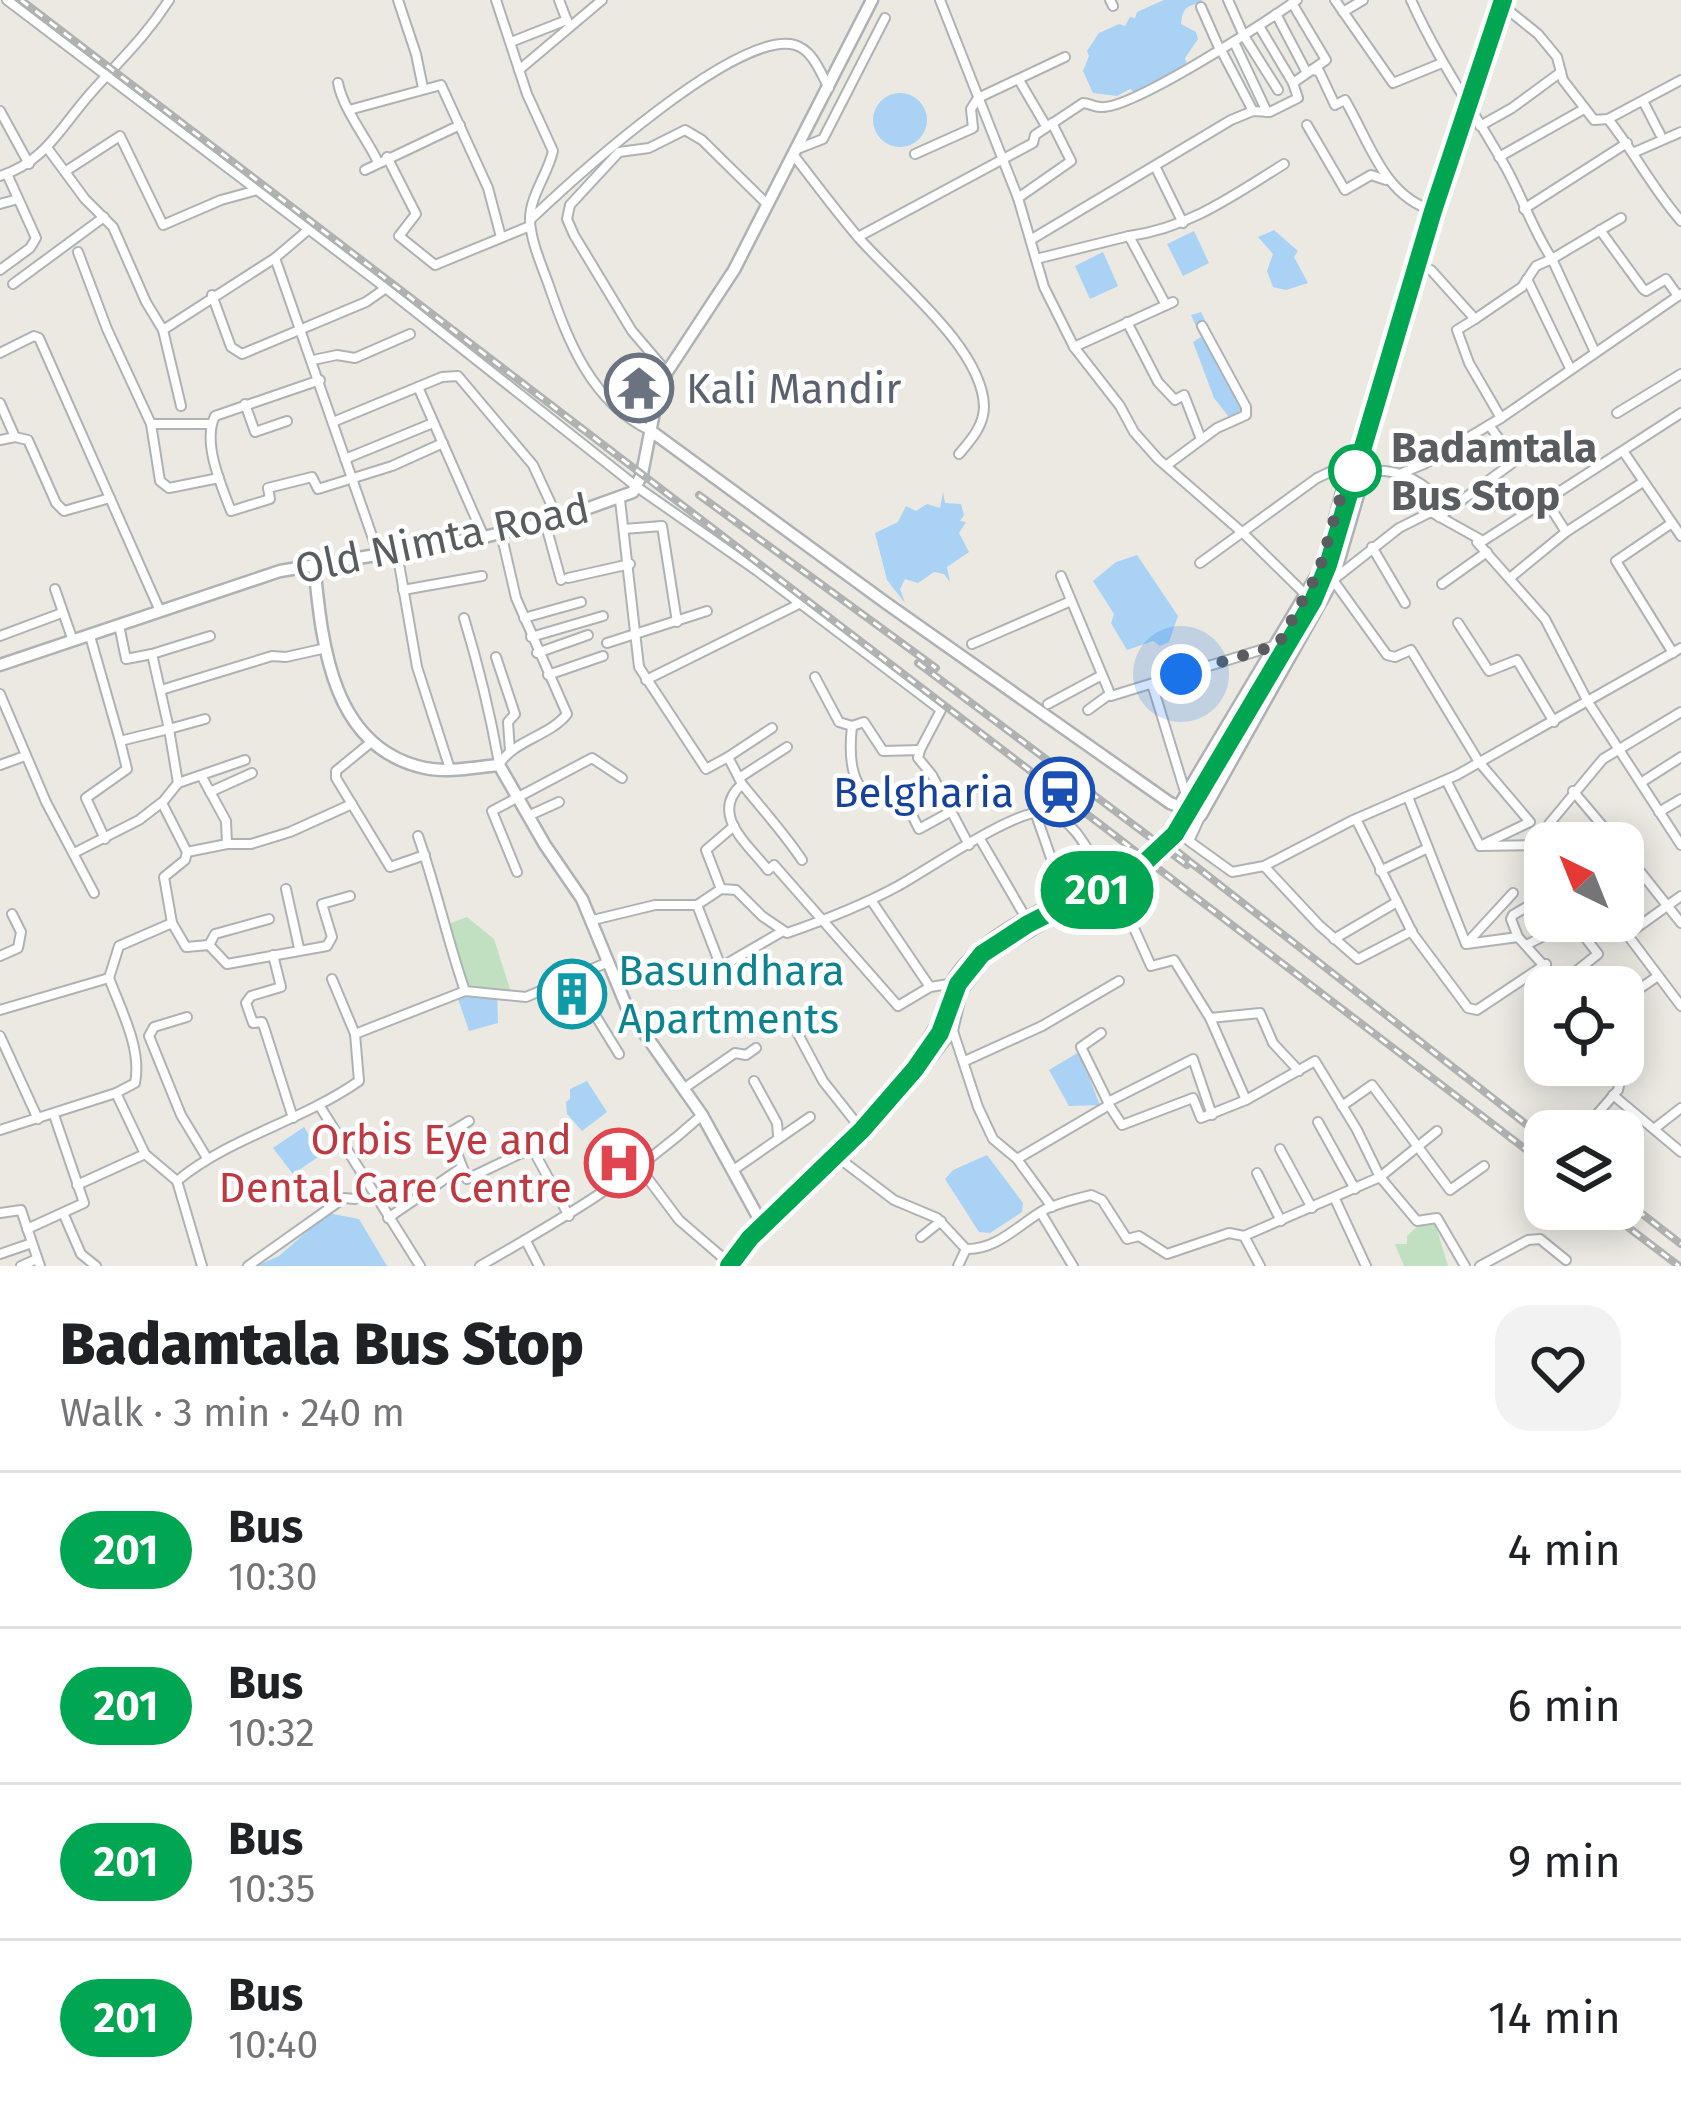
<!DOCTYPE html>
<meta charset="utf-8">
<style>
body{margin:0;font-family:"Fira Sans",sans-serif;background:#f2f2f2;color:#202124;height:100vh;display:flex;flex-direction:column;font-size:45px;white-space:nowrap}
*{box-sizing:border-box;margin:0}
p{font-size:39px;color:#757577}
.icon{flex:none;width:66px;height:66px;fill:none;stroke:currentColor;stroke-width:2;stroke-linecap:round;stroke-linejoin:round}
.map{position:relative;height:1266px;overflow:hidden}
.side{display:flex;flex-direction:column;background:#fff;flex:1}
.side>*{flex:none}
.badge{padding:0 24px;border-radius:39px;font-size:42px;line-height:78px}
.needle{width:78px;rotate:317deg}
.fabs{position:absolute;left:1524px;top:822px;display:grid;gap:24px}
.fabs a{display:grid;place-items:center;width:120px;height:120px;border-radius:24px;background:#fff;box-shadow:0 6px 30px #0003;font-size:60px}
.you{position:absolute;width:60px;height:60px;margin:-30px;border:9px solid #fff;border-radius:50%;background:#1a73e8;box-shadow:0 0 0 18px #1a73e833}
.map>.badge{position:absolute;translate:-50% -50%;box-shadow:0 0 0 6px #fff}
.round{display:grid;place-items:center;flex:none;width:126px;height:126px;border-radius:36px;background:#f2f2f2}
.summary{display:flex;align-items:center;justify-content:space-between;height:204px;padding:0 60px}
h1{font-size:57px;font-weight:800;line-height:90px}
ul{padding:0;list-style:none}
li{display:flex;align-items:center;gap:36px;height:156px;padding:0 60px;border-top:3px solid #e0e0e0}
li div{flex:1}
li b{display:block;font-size:45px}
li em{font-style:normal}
li .badge{min-width:132px;font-weight:700;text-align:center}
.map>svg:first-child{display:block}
</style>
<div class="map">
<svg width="1681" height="1266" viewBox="0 0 1681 1266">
<rect width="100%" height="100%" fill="#ebe9e2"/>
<g fill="#c1e0c1">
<polygon points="467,917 494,939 511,992 485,987 469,989 448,924"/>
<polygon points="1434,1220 1448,1266 1404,1266 1395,1244 1407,1244 1407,1236 1420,1224"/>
</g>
<g fill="#a9d2f4">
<path d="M 1164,0 L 1203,0 C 1190,8 1183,3 1181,24 L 1196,32 L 1198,39 L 1185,58 L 1187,65 L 1135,93 L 1130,89 L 1117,96 L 1093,93 L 1083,71 L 1089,56 L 1087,51 L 1099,33 L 1119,24 L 1125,26 L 1130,17 L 1135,18 L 1137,12 Z"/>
<circle cx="900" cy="120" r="27"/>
<polygon points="1274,230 1298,251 1294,257 1308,283 1286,290 1273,287 1267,271 1273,254 1258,237"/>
<polygon points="1194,231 1209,263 1183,276 1167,244"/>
<polygon points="1103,252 1118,286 1090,299 1075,266"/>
<polygon points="1201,312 1246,407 1229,417 1214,398 1193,342 1201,337 1191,315"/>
<polygon points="943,492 945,503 961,504 964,515 960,521 966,522 959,533 969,552 947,567 950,582 944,574 934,572 918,583 905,579 900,589 905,603 887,580 875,533 898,522 906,506 916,511 927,504 940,508"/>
<polygon points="1137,555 1178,616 1169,642 1160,646 1153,641 1127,650 1111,623 1114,614 1093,581 1116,562"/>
<polygon points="497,991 498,1023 469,1031 457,996"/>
<polygon points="1079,1052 1100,1105 1069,1106 1049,1070"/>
<polygon points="587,1081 607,1112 582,1131 567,1114 566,1102 570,1099 570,1089"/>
<polygon points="304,1127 321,1155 293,1174 273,1148"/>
<polygon points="987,1155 1023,1203 1022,1212 990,1233 979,1232 945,1179 953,1170"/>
<polygon points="328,1213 359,1219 387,1266 256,1266 279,1256"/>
</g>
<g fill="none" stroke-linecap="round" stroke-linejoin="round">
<defs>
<g id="minor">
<polyline points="7,0 378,282 637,487 756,570 941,710 920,750"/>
<polyline points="398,0 416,54 423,88"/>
<path d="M 496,0 L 527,94 L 553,151 C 548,174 529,197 530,221 C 531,241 541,264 548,283 C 568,341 591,402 651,431"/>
<polyline points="559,0 567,21"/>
<polyline points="940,0 1018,198 1044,287 1074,347 1120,406 1134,432 1158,459 1244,534 1307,596"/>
<polyline points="1110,0 1113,6"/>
<polyline points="1228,0 1244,36 1278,90"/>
<polyline points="1335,0 1393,83 1442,63"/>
<path d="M 1411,0 C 1437,58 1473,110 1505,166 C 1522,196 1532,229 1552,259 L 1536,266 L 1522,287 L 1475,319"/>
<polyline points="1503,6 1538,34 1557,57 1563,80 1594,120 1608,119 1681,80"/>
<polyline points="1201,7 1220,50"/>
<polyline points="1343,12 1363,0"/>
<polyline points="1276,14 1307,73"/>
<polyline points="1259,26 1293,83"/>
<polyline points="511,42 567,20"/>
<polyline points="1234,42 1267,112"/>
<polyline points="1221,50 1253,111"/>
<polyline points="519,70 602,0"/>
<path d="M 1312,70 L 1319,71 L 1335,105 L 1345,100 C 1369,141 1384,196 1432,210"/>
<polyline points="1019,80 1046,126"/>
<path d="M 338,83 C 343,109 366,137 378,162"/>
<polyline points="1643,101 1660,134"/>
<polyline points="349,110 441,85 488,188 501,237"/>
<polyline points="0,111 29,164"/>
<path d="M 1608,119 C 1635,153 1652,188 1681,221"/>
<polyline points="1307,125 1345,190 1371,175 1386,180"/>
<polyline points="1480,126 1512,108 1561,72"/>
<polyline points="800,148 823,139 885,18"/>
<polyline points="48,149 85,199 113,227 146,302 163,330 275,258"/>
<polyline points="1635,152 1681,132"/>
<polyline points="915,154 973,128 971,109 978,98 1065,57"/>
<polyline points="387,157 416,214 399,236 435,265 530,226"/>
<path d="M 795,157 C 816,184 836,211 858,237 C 895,280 982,347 984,406 C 984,426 971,440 959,454"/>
<polyline points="1499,157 1584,109"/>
<polyline points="1156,168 1183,223"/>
<polyline points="365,170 460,125"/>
<polyline points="66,171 120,136 163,225 221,200 254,191"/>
<path d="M 0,176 C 45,162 60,128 90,94 C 119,61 144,39 169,0"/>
<polyline points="1018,198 1071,161 1052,123"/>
<polyline points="0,204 18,199"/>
<polyline points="1524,209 1627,143"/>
<path d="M 530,220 C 572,180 737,29 795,45 C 813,50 821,74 829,88"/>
<polyline points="308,230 275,258 378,553"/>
<polyline points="1600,230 1643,289 1646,291 1666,279 1678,296"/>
<path d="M 1129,236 C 1189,228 1234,195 1284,164"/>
<path d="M 858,237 L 1033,143 L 1035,135 L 1083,103 C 1089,103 1094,107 1100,107 C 1130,111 1267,21 1297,0"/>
<polyline points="1032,239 1231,120 1253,111 1270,112 1298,98 1293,83 1326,60 1292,3"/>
<polyline points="78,252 107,329 151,424 160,481 169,488 219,478"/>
<polyline points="1036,259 1129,236 1166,305"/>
<polyline points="0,270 30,248 36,238 7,174"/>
<polyline points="1527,279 1570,368"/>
<polyline points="13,284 104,217"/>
<polyline points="212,295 231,347 242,354 366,302 386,288"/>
<polyline points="1127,322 1158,382 1175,400 1184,395 1201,439"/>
<polyline points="163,330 181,406"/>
<polyline points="1074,347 1173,302"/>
<polyline points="1595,352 1552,259 1621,218"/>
<polyline points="0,353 34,336 39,338 160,611"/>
<polyline points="313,360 337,355 355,358 410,334"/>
<polyline points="667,372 632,331 574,235 567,219 570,205 619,152 649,148 685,130 702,140 768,205"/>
<path d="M 320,380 L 215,416 C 202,442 221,485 231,511 L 270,499 L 268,488 L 312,477 L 318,489 L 392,466 L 443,443"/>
<polyline points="418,387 484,537"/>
<polyline points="0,403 15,437"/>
<polyline points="245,404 255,432 287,421"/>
<polyline points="1617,413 1681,374"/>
<polyline points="1501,418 1681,294"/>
<polyline points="333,422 442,377 458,376 533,465 558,519"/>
<polyline points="151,424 211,424"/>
<polyline points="0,440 15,437 28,440 56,503 64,511 110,498"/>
<polyline points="1623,451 1681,536"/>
<polyline points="345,459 433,423"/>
<polyline points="1167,465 1217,428 1246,415 1246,407 1202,326"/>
<path d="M 1357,471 C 1386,469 1406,471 1429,490 L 1431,512 L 1483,541 L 1681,413"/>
<polyline points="1402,473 1424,464 1501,418 1469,363 1457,330 1475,319 1431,270 1418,267"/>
<path d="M 620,500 L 639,667 L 706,769 L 728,757 L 742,784 C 709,814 747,843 768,870 L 774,865 L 898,1006 L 930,987 L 949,984 L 939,1019 L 902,1078"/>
<polyline points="1547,502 1566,532"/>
<polyline points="1431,512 1399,528 1333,580 1387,655 1395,657 1411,650 1479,762 1530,822 1480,846"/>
<polyline points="1439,517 1515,461 1489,425"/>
<polyline points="545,522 561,580"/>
<polyline points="1672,523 1616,561 1673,653"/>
<polyline points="624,529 662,526 677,622"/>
<polyline points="1477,542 1545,619 1588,702 1681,845"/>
<polyline points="1372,547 1405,603"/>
<polyline points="397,552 417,667 450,769"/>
<polyline points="1200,563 1317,478 1358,459"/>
<polyline points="1061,576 1111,696 1277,645"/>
<polyline points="1511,577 1566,532 1643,482"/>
<polyline points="568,578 630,564"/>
<polyline points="1442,584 1487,552"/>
<polyline points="55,589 73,641"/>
<polyline points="403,590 482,576"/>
<path d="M 464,618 C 479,667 490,713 499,763"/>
<polyline points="524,618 581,602"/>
<polyline points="1458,623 1489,671 1517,660 1554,722"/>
<polyline points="119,625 126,659 152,654 169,729 205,719"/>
<polyline points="0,636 59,614"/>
<polyline points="90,636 120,741 169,729 178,783 162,803 187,852 185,860 164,877 172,923"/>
<polyline points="531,637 603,616"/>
<polyline points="607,643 707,611"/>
<polyline points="972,644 1071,601"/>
<polyline points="537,653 588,635"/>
<polyline points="152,654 210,636"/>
<polyline points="496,657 515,714 508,722 510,751"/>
<polyline points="548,675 603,656"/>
<path d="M 815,677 L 839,722 L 852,726 C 847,771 854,806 907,805 L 919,829 L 950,812"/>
<polyline points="646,680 799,604"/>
<polyline points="1152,684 1186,795"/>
<polyline points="161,690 272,656 286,657 326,648"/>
<polyline points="0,694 46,802 94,893"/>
<polyline points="1048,704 1102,675"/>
<polyline points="1088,710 1110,694"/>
<polyline points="852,726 864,722 883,751 920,750 918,758 932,775 969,845"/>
<polyline points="369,744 336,771 336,778 390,867 425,855"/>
<polyline points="728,757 772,728"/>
<polyline points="0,765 25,756"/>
<path d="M 499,765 C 512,741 550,736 567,714 L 516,598 L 501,533"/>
<polyline points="202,777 226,821 227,844 251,844 290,832 352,804"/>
<polyline points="739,778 787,747"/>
<polyline points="1446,780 1480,846 1545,845"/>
<polyline points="1642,782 1681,757"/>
<polyline points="178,783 245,760"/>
<path d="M 742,784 C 762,809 784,833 802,860"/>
<polyline points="1573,791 1617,843"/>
<polyline points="210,792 252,773"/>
<polyline points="1408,797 1466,944 1518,937 1563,987"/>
<polyline points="1035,812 1066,901"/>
<polyline points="1659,812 1681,799"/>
<polyline points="1201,815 1189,841 1232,872 1264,866 1351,821 1457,775 1681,648"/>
<polyline points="528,816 559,802"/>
<polyline points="1356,819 1413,934 1468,1008 1477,1010 1546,964"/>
<path d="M 418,836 C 436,887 447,939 465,991"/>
<polyline points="105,839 86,798 127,769 120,741"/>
<polyline points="980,839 1026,918"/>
<polyline points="1553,843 1549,824 1603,759 1681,712"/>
<polyline points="1623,850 1681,923"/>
<polyline points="187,852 227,844"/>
<polyline points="74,853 139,820 161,803"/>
<polyline points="1264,866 1319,925 1358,959 1412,931"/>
<polyline points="1380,871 1428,848"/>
<polyline points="517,872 492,811 592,758 622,778"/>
<polyline points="286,889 299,948"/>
<polyline points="721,889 706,850 734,826"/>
<polyline points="871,900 930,987"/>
<polyline points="697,905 721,967 783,931"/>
<path d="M 593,920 L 655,905 L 697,905 L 721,889 L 736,890 L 762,916 L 787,933 C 825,920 863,905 898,886 C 926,871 1019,806 1047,812 C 1071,818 1085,844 1096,864 L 1088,881 C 1042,911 977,933 949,984 L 962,992"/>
<polyline points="1617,921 1681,1006"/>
<polyline points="1628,934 1681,896"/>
<polyline points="1518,937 1511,919 1513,915 1545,896"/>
<polyline points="1334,939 1397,902"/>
<polyline points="1467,943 1513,893"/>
<polyline points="1528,944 1568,924 1584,936 1598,954 1560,984"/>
<polyline points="209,945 215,934 269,919"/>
<polyline points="273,955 281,987 251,996 246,1003 253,1023 262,1022 264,1027 293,1118"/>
<polyline points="0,956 18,948 21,932 12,914"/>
<polyline points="571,976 619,1054"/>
<path d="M 109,978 C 121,1010 142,1049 135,1083 L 116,1093"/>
<polyline points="1623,1000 1658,976"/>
<polyline points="0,1010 109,978 119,946 172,923 186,947 209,945 227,964 327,946 332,937 322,904 350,896"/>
<polyline points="187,1017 154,1027 149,1036 181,1115 207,1158"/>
<polyline points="1210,1018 1246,1100"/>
<polyline points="790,1019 823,1081 861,1129"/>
<polyline points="953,1031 978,1107 993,1139 1017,1159 1052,1207"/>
<polyline points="1101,1033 1081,1047 1109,1104"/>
<polyline points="355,1034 465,991 526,997 606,963"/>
<polyline points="0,1036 38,1119"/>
<polyline points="965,1061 1042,1026 1119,981"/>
<polyline points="754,1081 777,1123 778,1135"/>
<polyline points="908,1083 914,1081 953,1031 962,992 988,958 1069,909 1116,888 1151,966 1174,960 1210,1018 1260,1013 1273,1043 1299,1071"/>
<polyline points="683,1089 735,1053 746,1055 756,1048"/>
<polyline points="1613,1095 1681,1152"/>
<polyline points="1110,1101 1193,1059 1212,1115"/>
<polyline points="319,1105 420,1266"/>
<polyline points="1342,1106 1372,1085 1450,1190 1484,1166"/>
<polyline points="469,1121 449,1133 467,1179 532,1148 569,1216"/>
<polyline points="1318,1122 1355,1189"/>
<polyline points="1586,1127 1618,1090 1620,1082 1612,1065"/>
<polyline points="1654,1129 1681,1108"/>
<path d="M 0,1130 L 116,1093 L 145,1154 L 177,1181 C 230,1137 302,1121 359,1081 L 355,1034 L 332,979"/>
<polyline points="1280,1149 1312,1208"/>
<polyline points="836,1156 894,1200 937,1218 966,1249"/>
<polyline points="1017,1159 1109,1105 1122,1125 1193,1098 1201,1118 1246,1100 1315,1061 1357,1130 1380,1177 1417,1221 1437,1218 1465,1266"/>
<polyline points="640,1168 679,1220 729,1263"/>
<polyline points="732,1171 810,1117"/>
<polyline points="1257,1173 1281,1221"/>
<polyline points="177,1181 202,1266"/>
<polyline points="77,1185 145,1154"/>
<polyline points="1335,1199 1366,1266"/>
<polyline points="0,1213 21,1210 40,1266"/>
<polyline points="1041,1213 1073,1266"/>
<polyline points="64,1215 81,1254 96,1266"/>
<polyline points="388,1218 461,1168"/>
<polyline points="27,1229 84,1203 54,1115"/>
<polyline points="1244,1236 1260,1266"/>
<polyline points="921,1237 941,1221"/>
<polyline points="526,1241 539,1266"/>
<path d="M 966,1249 C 997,1250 1018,1225 1044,1210 C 1058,1203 1076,1199 1091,1195 L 1102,1200 L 1127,1239 L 1139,1236 L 1167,1254 L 1229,1233 L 1244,1236 L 1380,1177 L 1437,1131"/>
<polyline points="0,1254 32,1243"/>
<polyline points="21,1266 37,1259"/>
<polyline points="248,1266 344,1198 355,1199"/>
<path d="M 480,1266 C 562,1219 631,1179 702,1115"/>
<polyline points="958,1266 966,1249"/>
<polyline points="1480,1266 1528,1240 1540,1239 1566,1260"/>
</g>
<g id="tertiary">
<polyline points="651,431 886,603 1170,803 1201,815 1333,580 1360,488 1356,474"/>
<polyline points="1334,523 1344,485 1353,474"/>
<path d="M 314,564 C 322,644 331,748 425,768 C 448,773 476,767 499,765 L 545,845 L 582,899 L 628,1010 L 702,1115 L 763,1226"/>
<polyline points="0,665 280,571 484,537 558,519 633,492 642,474 656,402 667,372 734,270 872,0"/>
<polyline points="1179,806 1317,575"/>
</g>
<g id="primary">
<polyline points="1313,601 1333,549 1433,211 1503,0"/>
<polyline points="729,1266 750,1238 862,1130 915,1069"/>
</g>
</defs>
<use href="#minor" stroke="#afb2b5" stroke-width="12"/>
<use href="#tertiary" stroke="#afb2b5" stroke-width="15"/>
<use href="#primary" stroke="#dfbf66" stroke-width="18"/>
<use href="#minor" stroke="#fff" stroke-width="8"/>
<use href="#tertiary" stroke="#fff" stroke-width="10"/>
<use href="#primary" stroke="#f4eaad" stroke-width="14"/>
<defs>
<g id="rail">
<polyline points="21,0 1545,1164"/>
<polyline points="699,495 936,668"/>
<polyline points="918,663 1187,865"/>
<polyline points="1175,850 1545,1139"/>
<polyline points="1623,1199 1681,1244"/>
<polyline points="1604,1209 1679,1266"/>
</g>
</defs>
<use href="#rail" stroke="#b0b1b1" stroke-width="8"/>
<use href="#rail" stroke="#fff" stroke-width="3" stroke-dasharray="9" stroke-linecap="butt"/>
</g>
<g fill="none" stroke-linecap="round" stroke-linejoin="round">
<defs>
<polyline id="line" points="729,1266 750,1238 862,1130 915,1069 940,1033 958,984 982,954 1028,924 1140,867 1175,834 1313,601 1328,565 1433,211 1503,0"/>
</defs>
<use href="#line" stroke="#fff" stroke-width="27"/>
<use href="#line" stroke="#00a651" stroke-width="18"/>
<polyline stroke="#5a5d60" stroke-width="12" stroke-dasharray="0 21.6" points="1181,674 1278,645 1319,571 1344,485 1355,471"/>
</g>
<defs>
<symbol id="temple-ring" viewBox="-11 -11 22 22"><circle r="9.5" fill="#fff" stroke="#6b7280" stroke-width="1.5"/><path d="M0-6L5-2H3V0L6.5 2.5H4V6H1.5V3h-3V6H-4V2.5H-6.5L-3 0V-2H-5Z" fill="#6b7280"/></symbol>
<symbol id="station-ring" viewBox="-11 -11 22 22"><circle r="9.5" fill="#fff" stroke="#1a4fb4" stroke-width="1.5"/><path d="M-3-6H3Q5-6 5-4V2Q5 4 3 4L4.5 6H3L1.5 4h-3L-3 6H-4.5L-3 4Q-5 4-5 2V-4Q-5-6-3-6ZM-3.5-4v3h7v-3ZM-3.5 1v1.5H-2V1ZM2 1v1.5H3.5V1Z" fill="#1a4fb4"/></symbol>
<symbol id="building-ring" viewBox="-11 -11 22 22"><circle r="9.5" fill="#fff" stroke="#0f9aa8" stroke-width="1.5"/><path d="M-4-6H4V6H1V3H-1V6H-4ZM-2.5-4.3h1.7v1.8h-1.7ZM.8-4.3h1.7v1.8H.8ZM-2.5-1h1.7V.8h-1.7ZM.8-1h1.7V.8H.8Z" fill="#0f9aa8"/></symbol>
<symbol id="hospital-ring" viewBox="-11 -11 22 22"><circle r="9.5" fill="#fff" stroke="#e0444e" stroke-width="1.5"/><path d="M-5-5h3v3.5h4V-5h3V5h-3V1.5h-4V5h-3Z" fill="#e0444e"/></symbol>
</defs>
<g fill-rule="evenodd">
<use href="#temple-ring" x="601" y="350" width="76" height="76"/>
<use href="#station-ring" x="1022" y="754" width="76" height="76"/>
<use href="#building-ring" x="534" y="956" width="76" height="76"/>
<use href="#hospital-ring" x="581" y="1125" width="76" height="76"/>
</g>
<circle fill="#fff" stroke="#00a651" stroke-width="6" cx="1355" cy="471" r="24"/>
<g text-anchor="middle" stroke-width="9" stroke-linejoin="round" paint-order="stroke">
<g font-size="42" fill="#5b616d" stroke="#fff" text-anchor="start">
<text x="686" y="403">Kali Mandir</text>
</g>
<g font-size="42" font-weight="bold" fill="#5a5d60" stroke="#fff" text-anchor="start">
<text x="1391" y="462">Badamtala<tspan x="1391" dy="48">Bus Stop</tspan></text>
</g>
<g font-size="42" fill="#5a5d60" stroke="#fff">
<text transform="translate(442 538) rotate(-12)" y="15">Old Nimta Road</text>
</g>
<g font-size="42" fill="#164399" stroke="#fff" text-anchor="end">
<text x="1014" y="807">Belgharia</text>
</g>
<g font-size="42" fill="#0d838f" stroke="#fff" text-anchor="start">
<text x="618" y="985">Basundhara<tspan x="618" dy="48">Apartments</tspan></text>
</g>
<g font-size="42" fill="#be3a42" stroke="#fff" text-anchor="end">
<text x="572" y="1154">Orbis Eye and<tspan x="572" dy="48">Dental Care Centre</tspan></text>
</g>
</g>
</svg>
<div class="fabs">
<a><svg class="needle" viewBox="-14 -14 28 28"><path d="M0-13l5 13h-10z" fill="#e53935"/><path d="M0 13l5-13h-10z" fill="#757577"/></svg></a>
<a><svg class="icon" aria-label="locate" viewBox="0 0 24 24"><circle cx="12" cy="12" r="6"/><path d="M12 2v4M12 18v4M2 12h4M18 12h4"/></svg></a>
<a><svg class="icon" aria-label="layers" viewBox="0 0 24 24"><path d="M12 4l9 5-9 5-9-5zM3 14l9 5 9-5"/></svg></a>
</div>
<div class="you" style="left:1181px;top:674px"></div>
<b class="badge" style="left:1097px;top:890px;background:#00a651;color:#fff">201</b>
</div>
<section class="side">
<div class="summary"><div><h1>Badamtala Bus Stop</h1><p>Walk · 3 min · 240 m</p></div><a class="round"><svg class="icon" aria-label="heart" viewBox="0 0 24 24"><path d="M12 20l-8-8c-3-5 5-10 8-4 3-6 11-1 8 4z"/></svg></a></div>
<ul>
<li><span class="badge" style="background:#00a651;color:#fff">201</span><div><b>Bus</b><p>10:30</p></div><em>4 min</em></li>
<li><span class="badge" style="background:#00a651;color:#fff">201</span><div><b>Bus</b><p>10:32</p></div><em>6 min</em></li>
<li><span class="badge" style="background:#00a651;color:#fff">201</span><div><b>Bus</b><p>10:35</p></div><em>9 min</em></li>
<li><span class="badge" style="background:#00a651;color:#fff">201</span><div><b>Bus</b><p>10:40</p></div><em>14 min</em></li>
</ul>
</section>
